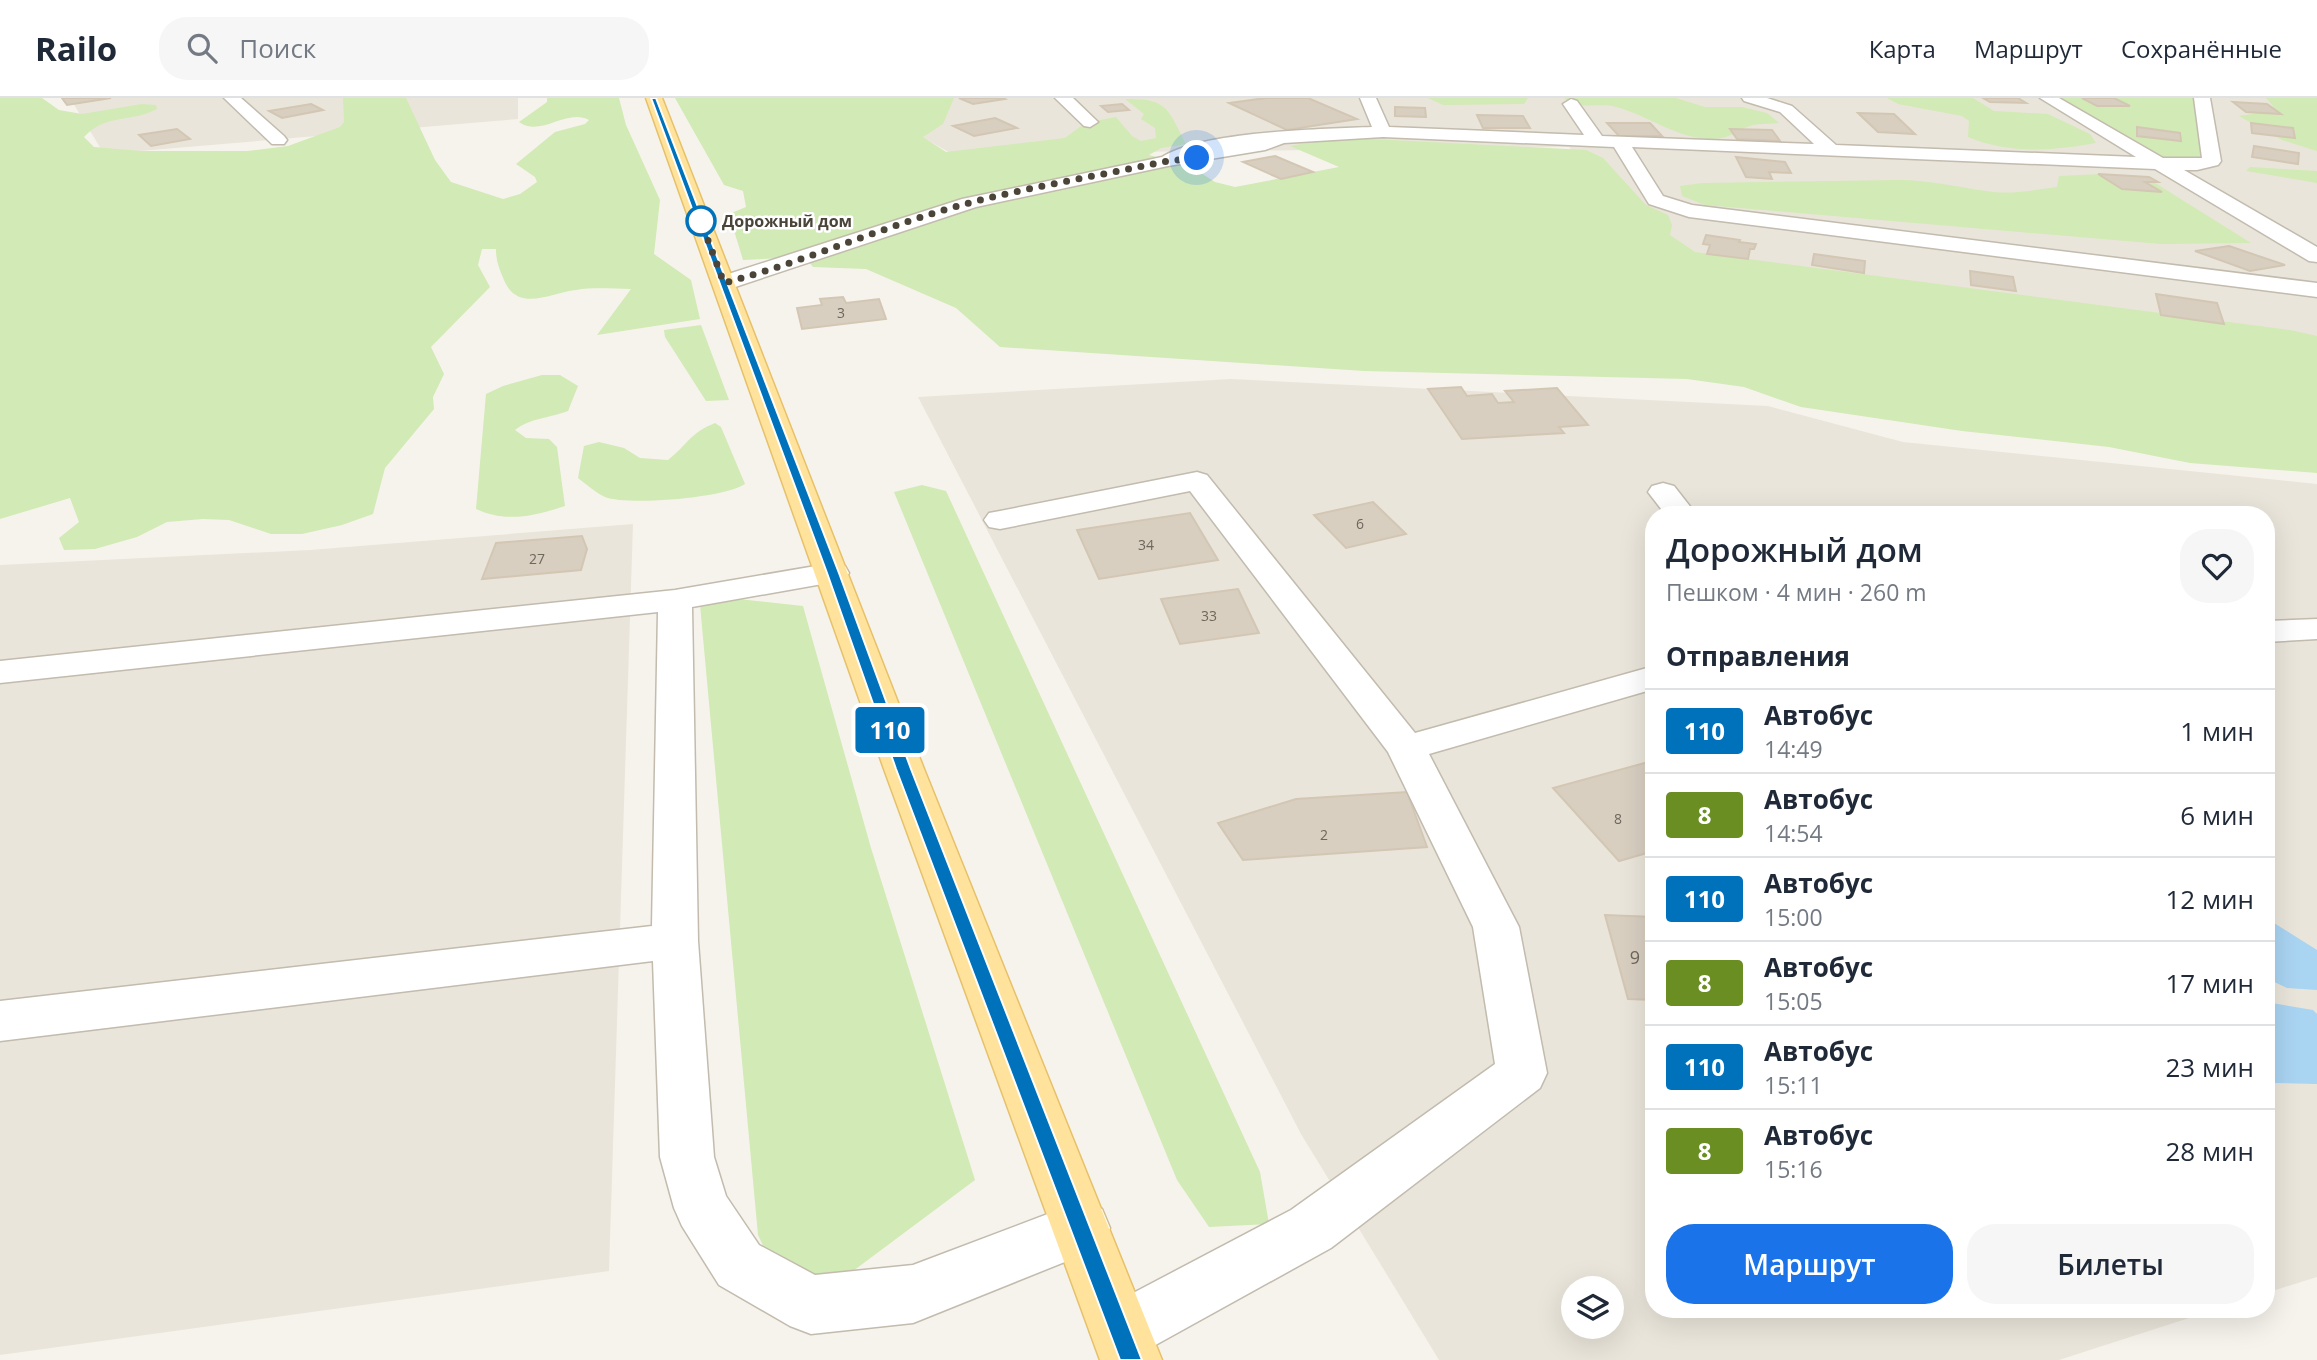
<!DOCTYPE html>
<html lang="ru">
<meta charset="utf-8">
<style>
body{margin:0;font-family:"Open Sans",sans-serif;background:#f6f6f7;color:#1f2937;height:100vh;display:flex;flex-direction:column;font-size:26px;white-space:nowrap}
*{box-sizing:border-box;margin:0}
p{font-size:23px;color:#747a83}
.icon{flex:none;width:38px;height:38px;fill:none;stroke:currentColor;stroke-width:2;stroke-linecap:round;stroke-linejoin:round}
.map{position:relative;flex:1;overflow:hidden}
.drawer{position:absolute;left:1645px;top:408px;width:630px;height:812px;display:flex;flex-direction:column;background:#fff;border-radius:28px;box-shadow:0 7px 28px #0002}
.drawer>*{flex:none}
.badge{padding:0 14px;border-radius:5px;font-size:24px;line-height:46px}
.tools{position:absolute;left:1561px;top:1178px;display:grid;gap:14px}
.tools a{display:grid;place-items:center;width:63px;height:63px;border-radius:50%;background:#fff;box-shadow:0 7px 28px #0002;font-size:35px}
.you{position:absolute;width:35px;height:35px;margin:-18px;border:5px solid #fff;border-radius:50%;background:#1a73e8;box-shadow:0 0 0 10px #1a73e833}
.map>.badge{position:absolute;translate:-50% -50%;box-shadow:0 0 0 4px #fff}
h2{padding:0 21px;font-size:26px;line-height:63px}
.round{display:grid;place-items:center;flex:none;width:74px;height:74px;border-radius:28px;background:#f6f6f7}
.headline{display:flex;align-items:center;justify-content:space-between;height:119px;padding:0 21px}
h1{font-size:33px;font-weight:600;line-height:52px}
.cta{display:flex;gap:14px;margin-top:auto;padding:14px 21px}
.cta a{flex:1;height:80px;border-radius:28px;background:#1a73e8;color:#fff;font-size:28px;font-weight:600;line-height:80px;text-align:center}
.cta a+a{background:#f6f6f7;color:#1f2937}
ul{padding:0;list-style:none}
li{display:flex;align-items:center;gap:21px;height:84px;padding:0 21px;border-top:2px solid #e0e1e3}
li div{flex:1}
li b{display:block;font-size:26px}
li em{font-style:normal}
li .badge{min-width:77px;font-weight:700;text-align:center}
header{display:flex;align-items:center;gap:42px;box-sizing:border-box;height:98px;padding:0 35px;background:#fff;border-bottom:2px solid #e0e1e3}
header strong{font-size:33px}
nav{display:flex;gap:38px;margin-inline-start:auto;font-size:24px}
.search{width:490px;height:63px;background:#f6f6f7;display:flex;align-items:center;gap:18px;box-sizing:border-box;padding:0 24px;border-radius:28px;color:#747a83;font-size:26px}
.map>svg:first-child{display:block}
</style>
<header>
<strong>Railo</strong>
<div class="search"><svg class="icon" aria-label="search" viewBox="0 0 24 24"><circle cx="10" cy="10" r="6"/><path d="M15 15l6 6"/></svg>Поиск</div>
<nav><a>Карта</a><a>Маршрут</a><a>Сохранённые</a></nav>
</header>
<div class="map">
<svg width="2317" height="1262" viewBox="0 0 2317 1262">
<rect width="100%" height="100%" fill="#f6f3ec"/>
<g fill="#eae5da" fill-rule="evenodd">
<polygon points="70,0 518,0 518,21 104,56"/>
<polygon points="854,0 2293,0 2317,14 2317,246 1666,152 1569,49 952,56"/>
<path d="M 1231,281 L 1768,308 L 1903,344 L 2317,386 L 2317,1179 L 2266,1195 L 2266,416 L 1654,416 L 1654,1211 L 2217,1211 L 2059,1262 L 1439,1262 L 1301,1036 L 918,299 ZM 1573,1190 L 1612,1190 L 1612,1228 L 1573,1228 Z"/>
<polygon points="633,426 609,1173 0,1257 0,467 310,452"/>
</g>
<g fill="#d2eab5">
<path d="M 0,0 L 42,0 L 59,12 L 82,16 L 142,6 L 156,7 L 157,11 C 131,25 106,15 84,39 L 94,49 L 141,53 L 247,53 L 288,48 L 340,29 L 344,24 L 343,0 L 406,0 L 435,62 L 451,84 L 503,101 L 520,96 L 537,84 L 535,79 L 516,66 L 555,34 L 585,26 L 589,22 C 566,10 541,40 519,24 L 547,4 L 547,0 L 619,0 L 626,27 L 660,102 L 654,156 L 691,182 L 700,221 L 597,237 L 631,191 C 613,191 594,189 576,192 C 550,195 518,215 504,182 C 499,170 496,163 496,151 L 482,151 L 478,167 L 490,189 L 431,249 L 444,276 L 433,299 L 434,311 L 385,370 L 373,416 L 342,427 L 302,436 L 271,436 L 229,422 L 203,421 L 167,424 L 137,439 L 95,451 L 64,452 L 59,440 L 79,424 L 70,400 L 0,421 Z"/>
<path d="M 675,0 L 954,0 L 943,26 L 923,39 L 946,54 L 1065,40 L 1085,25 L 1116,19 L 1132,38 L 1141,43 L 1156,40 L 1155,30 L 1141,21 L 1144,16 L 1125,1 C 1169,0 1168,12 1186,46 L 1161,50 L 1149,57 L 1190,68 L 1215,84 L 1235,89 L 1339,69 L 1290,48 L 1319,43 L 1372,41 L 1586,52 L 1603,60 L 1646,107 L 1668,117 L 1672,127 L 1670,137 L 1695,154 L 2290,232 L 2317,238 L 2317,375 L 2190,365 L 2109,349 L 1962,333 L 1801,309 L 1744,289 L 1687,281 L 1364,273 L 1000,249 L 956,210 L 866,171 L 813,169 L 805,159 L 743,162 L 729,116 L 746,109 L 743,93 L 724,87 Z"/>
<polygon points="1428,0 1528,0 1524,6 1443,7"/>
<path d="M 1564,0 L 1676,0 L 1705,9 L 1742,9 L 1767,15 L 1779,25 C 1769,26 1756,25 1747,29 C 1734,35 1727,41 1712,41 C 1677,41 1650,18 1616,9 C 1599,4 1579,13 1564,0 Z"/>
<path d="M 1887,0 L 1973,0 L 1994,13 L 2048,16 L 2090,36 L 2096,45 C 2054,53 2008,56 1968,39 L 1969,23 L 1962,18 L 1898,6 Z"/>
<polygon points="2058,0 2198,0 2201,65 2172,63 2153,55"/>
<polygon points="2266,0 2317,0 2317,53 2282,42 2239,18 2271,13 2273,8"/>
<polygon points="2250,69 2317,73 2317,85 2246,73"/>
<path d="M 2101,76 L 2152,83 L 2251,145 L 2161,146 L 1705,107 L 1682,98 L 1680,88 L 1703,85 L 1899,82 C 1929,82 1957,89 1986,93 C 2010,97 2033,92 2057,89 L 2059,78 Z"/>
<polygon points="701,227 729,302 706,303 665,239 664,232"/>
<path d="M 542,277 L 560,277 L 578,288 L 568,313 C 550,320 530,320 515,332 L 526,340 L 549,341 L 557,349 L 565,408 C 535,418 506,425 476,411 L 486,296 L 503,288 Z"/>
<path d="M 715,325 L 721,329 L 745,386 C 725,400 628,408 605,399 C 596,395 586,386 578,380 L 584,348 L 599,344 L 624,350 L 640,360 L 668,362 C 688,346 690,335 715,325 Z"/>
<polygon points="922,387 946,393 1260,1074 1269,1126 1209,1129 1177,1082 894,394"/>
<polygon points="729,500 803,508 871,750 975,1082 841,1182 781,1185 758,1137 700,507"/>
</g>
<g fill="#a9d4f2">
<polygon points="2266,820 2317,852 2317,892 2287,890 2266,880"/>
<polygon points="2266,904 2313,912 2317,916 2317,986 2274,985 2266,982"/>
</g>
<g fill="#d8cfc1" stroke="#d3c7b4" stroke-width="2">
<polygon points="62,0 111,0 67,7"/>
<polygon points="959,0 1003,0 1005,1 973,6"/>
<polygon points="1266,0 1308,0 1357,21 1287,32 1229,5"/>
<polygon points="1983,0 2018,0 2026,5 1990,4"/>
<polygon points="2082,0 2114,0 2130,8 2097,8"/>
<polygon points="2233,4 2267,6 2281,16 2246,14"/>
<polygon points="311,6 323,12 282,20 269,13"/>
<polygon points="1122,6 1129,12 1108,14 1101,8"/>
<polygon points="1395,9 1425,10 1426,19 1395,18"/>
<polygon points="1858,15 1894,16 1915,36 1878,34"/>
<polygon points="1477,17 1523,18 1530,30 1483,30"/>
<polygon points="995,20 1017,30 974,38 953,28"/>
<polygon points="1607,25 1650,25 1662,38 1619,38"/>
<polygon points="2251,25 2293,30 2295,40 2252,35"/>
<polygon points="2137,29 2180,35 2181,43 2137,38"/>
<polygon points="177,31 190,41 151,48 139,37"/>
<polygon points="1730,31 1772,32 1780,43 1737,41"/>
<polygon points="2254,48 2299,55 2298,66 2252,59"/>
<polygon points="1275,58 1313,74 1281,81 1243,64"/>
<polygon points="1736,59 1785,64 1791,75 1769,74 1772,81 1746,79"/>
<polygon points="2098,76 2149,79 2158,84 2145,84 2162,94 2122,91"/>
<polygon points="1706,137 1740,142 1739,144 1756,146 1754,151 1750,151 1748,161 1707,156 1710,147 1703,146"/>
<polygon points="2229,148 2285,167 2250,173 2195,153"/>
<polygon points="1814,156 1865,163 1864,175 1812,167"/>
<polygon points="1970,173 2013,179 2016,193 1971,187"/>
<polygon points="2156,196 2217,205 2224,226 2161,217"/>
<polygon points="843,199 846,205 879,201 886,221 802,231 797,210 822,207 820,201"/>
<polygon points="1461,289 1467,298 1492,296 1498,305 1514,304 1505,293 1557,290 1588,327 1559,329 1564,335 1462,341 1428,291"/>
<polygon points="1373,404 1406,436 1346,450 1314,417"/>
<polygon points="1190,415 1218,462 1099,481 1077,432"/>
<polygon points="582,438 587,451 581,472 482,481 496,445"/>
<polygon points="1238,491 1259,535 1180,546 1161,501"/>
<polygon points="1652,663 1654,753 1619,763 1553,690"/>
<polygon points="1407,694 1427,749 1243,762 1218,725 1296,701"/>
<polygon points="1605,817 1654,819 1654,902 1628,901"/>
</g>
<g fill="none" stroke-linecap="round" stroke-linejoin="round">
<defs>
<g id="minor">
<polygon points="224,0 241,0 284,38 287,42 284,46 272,46"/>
<polygon points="1055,0 1073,0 1098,24 1090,29 1084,28"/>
<path d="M 1360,0 L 1376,0 L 1389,29 L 1584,37 L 1563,6 L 1571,1 L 1577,3 L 1602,38 L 1814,46 L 1780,14 L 1744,3 L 1742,0 L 1767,0 L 1792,8 L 1836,47 L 2136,59 L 2040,0 L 2059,0 L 2163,60 L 2202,60 L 2194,0 L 2210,0 L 2221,63 L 2218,67 L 2197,72 L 2184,72 L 2317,149 L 2317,164 L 2309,163 L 2155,71 L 1632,49 L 1663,98 L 1692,107 L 2317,185 L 2317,199 L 1689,119 L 1649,106 L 1614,49 L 1383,39 L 1284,45 L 1265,52 L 1168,68 L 976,109 L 732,190 L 716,190 L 713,185 L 716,180 L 962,101 L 1162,59 C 1203,33 1322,31 1372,29 Z"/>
<path d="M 1197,374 L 1207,377 L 1415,635 L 1654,568 L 1654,591 L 1429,656 L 1519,829 L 1547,975 L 1540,990 L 1331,1150 L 1141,1255 C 1124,1262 1116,1262 1099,1255 L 1090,1234 L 1099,1213 L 1291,1112 L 1495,966 L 1473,829 L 1388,654 L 1190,393 L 1000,431 L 989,429 L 984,422 L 989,415 L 1000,413 Z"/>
<polygon points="1663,385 1674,388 1696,416 1665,416 1648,394 1652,388"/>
<polygon points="833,465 845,468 849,475 845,482 692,509 698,843 714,1059 726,1098 759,1147 815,1177 913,1167 1082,1103 1102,1111 1110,1130 1102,1149 913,1225 811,1236 790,1228 719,1187 682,1128 674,1110 660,1059 653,863 0,943 0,903 652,828 658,514 0,585 0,563 675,492"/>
<polygon points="2317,521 2317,541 2266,544 2266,523"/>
</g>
<polygon id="major" points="646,0 662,0 924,671 1162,1262 1100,1262 884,671"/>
</defs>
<use href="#minor" stroke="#c2bbae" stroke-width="3"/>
<use href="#major" stroke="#e6c16a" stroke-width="3"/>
<use href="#minor" fill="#fff" fill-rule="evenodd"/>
<use href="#major" fill="#ffe39c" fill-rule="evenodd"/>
</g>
<polygon fill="#0072bc" stroke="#fff" stroke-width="2" points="651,0 656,0 839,475 911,671 1142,1262 1120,1262 896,671 827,475"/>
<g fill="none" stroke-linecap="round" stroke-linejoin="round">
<path stroke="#4b4439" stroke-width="7" stroke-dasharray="0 12.6" d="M 701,123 L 700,121 L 724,185 C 807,163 886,127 969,105 C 1034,88 1102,77 1168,63 L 1197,60"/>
</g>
<circle fill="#fff" stroke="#0072bc" stroke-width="3.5" cx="701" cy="123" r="14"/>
<g text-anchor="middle" stroke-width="5" stroke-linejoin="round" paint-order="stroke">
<g font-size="14" fill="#6e675b">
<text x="841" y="220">3</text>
<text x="1360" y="431">6</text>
<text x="1146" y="452">34</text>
<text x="537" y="466">27</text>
<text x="1209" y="523">33</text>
<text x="1618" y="726">8</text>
<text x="1324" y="742">2</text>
</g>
<g font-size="16" font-weight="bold" fill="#4b4439" stroke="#fff" text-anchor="start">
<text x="722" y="129">Дорожный дом</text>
</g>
<g font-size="18" fill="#6e675b">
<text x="1635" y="866">9</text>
</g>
</g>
</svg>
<div class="tools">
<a><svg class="icon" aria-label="layers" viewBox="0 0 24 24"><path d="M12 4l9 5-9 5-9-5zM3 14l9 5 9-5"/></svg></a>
</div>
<div class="you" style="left:1197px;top:60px"></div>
<b class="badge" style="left:890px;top:632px;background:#0072bc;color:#fff">110</b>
<section class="drawer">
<div class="headline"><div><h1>Дорожный дом</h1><p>Пешком · 4 мин · 260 m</p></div><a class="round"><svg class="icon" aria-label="heart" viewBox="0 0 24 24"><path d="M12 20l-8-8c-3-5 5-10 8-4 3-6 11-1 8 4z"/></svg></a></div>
<h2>Отправления</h2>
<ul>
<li><span class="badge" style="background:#0072bc;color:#fff">110</span><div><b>Автобус</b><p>14:49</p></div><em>1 мин</em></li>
<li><span class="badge" style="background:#6b8e23;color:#fff">8</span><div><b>Автобус</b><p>14:54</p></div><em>6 мин</em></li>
<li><span class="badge" style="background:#0072bc;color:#fff">110</span><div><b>Автобус</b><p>15:00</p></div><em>12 мин</em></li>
<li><span class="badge" style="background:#6b8e23;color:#fff">8</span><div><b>Автобус</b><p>15:05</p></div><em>17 мин</em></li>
<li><span class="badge" style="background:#0072bc;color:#fff">110</span><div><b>Автобус</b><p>15:11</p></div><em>23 мин</em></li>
<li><span class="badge" style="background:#6b8e23;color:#fff">8</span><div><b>Автобус</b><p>15:16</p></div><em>28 мин</em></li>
</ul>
<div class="cta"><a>Маршрут</a><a>Билеты</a></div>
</section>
</div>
